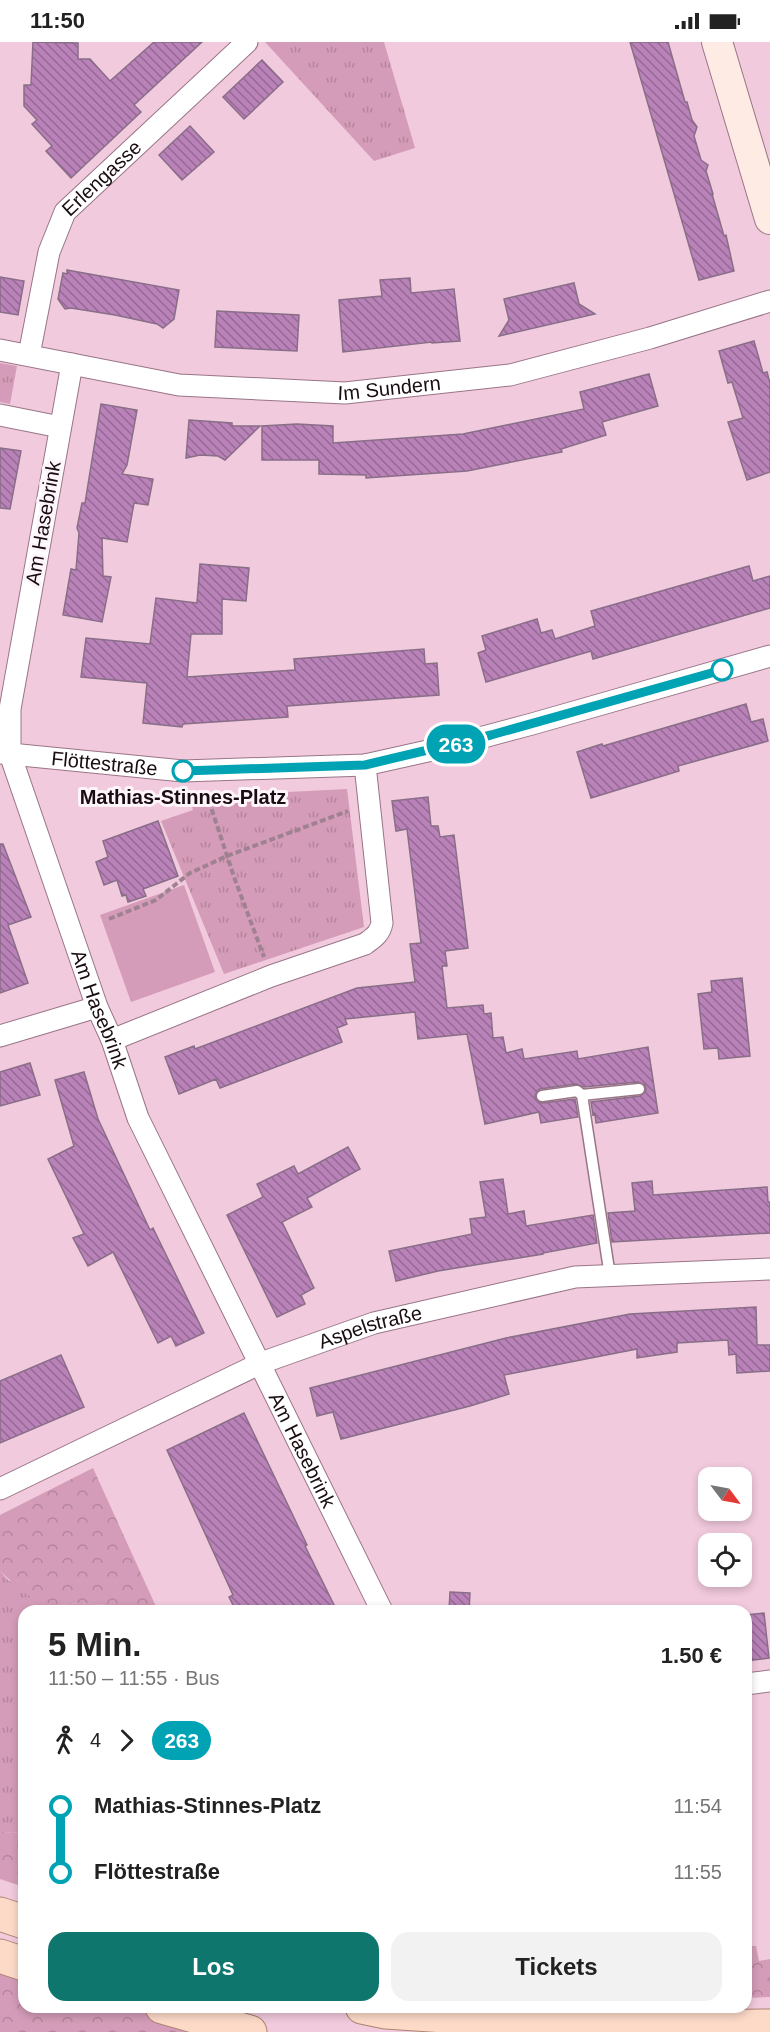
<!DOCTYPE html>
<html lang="de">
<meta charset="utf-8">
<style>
body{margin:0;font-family:Helvetica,sans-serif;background:#f2f2f2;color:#222;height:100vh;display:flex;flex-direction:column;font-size:22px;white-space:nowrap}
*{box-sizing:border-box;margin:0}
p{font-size:20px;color:#767676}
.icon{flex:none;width:33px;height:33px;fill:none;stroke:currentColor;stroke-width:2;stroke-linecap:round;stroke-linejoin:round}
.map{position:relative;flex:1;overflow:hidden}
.sheet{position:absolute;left:18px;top:1563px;width:734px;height:408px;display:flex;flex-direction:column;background:#fff;border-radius:18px;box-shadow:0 3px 9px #0003}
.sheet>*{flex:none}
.badge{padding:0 12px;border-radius:20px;font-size:21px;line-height:39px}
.needle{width:39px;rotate:122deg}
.controls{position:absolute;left:698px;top:1425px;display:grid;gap:12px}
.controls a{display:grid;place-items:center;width:54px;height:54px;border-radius:12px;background:#fff;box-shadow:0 3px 9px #0003;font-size:30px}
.map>.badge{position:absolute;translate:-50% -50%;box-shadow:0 0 0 3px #fff}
.legs{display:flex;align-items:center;gap:9px;height:66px;padding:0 30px;font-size:20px}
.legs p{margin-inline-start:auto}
.head{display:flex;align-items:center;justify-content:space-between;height:102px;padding:0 30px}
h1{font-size:33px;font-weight:800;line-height:45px}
.primary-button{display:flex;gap:12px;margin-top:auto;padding:12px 30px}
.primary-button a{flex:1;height:69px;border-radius:18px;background:#0f766e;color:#fff;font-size:24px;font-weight:800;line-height:69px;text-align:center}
.primary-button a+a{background:#f2f2f2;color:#222}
ul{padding:0 30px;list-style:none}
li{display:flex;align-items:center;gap:21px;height:66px;font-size:22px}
li i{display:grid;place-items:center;width:9px;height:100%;margin:0 8px;background:currentColor}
li i::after{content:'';width:15px;height:15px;margin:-8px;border:4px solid;border-radius:50%;background:#fff}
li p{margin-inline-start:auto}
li:first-child i{background:linear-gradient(#0000 50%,currentColor 0)}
li:last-child i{background:linear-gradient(currentColor 50%,#0000 0)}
.status{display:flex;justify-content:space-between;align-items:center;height:42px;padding:0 30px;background:#fff;direction:ltr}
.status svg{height:16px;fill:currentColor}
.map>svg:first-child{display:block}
</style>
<div class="status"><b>11:50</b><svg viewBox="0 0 49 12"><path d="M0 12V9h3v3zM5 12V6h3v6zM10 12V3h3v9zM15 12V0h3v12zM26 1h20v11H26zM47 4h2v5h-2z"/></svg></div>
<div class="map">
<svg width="770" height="1990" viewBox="0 0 770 1990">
<defs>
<pattern id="grass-tufts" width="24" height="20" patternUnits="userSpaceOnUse" patternTransform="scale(1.5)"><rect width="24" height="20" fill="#d49cb8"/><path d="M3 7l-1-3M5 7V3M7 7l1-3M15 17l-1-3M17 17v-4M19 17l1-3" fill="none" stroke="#b5859d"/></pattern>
<pattern id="forest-crowns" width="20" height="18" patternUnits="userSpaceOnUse" patternTransform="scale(1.5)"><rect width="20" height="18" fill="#d49cb8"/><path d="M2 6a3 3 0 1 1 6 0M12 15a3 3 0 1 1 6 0" fill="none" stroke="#b5859d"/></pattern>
<pattern id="building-back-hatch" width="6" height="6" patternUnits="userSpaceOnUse" patternTransform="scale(1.5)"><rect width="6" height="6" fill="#b982b8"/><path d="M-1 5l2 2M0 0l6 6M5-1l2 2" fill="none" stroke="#966994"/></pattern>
</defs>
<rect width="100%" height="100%" fill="#f1cadd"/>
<g fill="url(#grass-tufts)">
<polygon points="265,0 384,0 415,106 374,119"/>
<polygon points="0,321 17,324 10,362 0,360"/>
<polygon points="347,747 364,885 224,932 161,779 193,768 190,755"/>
<polygon points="0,1529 8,1538 60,1563 80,1561 106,1563 120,1569 24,1569 24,1791 0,1790"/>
</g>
<g fill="url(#forest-crowns)">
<polygon points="93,1426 158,1569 120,1569 106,1563 80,1561 60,1563 38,1559 23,1550 0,1529 0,1473"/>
<polygon points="0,1790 24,1791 24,1845 0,1837"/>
<polygon points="746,1904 756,1904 759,1919 770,1917 770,1955 746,1956"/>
<polygon points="0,1917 24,1925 24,1965 153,1965 243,1990 0,1990"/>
</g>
<polygon fill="#d49cb8" points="184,843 215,930 131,960 100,873"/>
<g fill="url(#building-back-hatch)" stroke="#896e88" stroke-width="1.5">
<polygon points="33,0 78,1 78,17 90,17 110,39 154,0 202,0 134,63 141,70 71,136 46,109 52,104 32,82 37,78 24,64 24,43 31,43"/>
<polygon points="630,0 668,0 685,60 687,60 692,78 697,85 694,94 701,118 708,123 706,129 713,152 712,152 724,194 726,193 734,229 699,238"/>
<polygon points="262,18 283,40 244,77 223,55"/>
<polygon points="190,84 214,110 182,138 159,113"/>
<polygon points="67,228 179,248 174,277 163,286 157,282 115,273 71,266 65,267 58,257 63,231 67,232"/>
<polygon points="0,235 24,239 18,273 0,270"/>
<polygon points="410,236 411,251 454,247 460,299 432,301 432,300 343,310 339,258 382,254 380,238"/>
<polygon points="574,241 579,262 595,272 499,294 509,278 504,257"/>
<polygon points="217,269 299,273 297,309 215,305"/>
<polygon points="754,299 763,331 767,330 770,341 770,430 747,438 728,380 743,376 732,340 728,341 719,309"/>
<polygon points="649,332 658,364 602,380 606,393 561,407 562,410 467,429 366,436 366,433 319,432 319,418 262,418 262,384 297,382 333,384 333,401 463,392 584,367 580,350"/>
<polygon points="101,362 137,368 127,423 122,432 153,437 148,463 134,461 127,500 102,496 103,534 111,535 102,580 63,573 71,527 76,528 79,491 77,486 82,461 85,461"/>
<polygon points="189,378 232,381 232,384 260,384 225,418 218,414 200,413 186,416"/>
<polygon points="0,406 21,409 10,467 0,466"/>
<polygon points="200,522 249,526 246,559 222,557 222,592 191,592 187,635 295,628 294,617 424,607 425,622 437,621 439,653 287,664 288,675 183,682 182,685 143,681 147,641 81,635 86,596 150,602 156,556 197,561"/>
<polygon points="749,524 753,539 770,534 770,566 593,617 591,609 486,640 478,611 486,608 482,594 537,577 541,591 552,588 555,597 595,584 591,569"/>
<polygon points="746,662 751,680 763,677 768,699 678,724 679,729 591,756 577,710 602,702 603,704"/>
<polygon points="428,755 431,784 438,784 440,795 454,793 468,906 445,909 447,924 442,924 447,966 483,963 484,972 491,971 493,996 503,995 506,1011 522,1007 524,1017 577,1009 578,1017 648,1005 658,1071 596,1081 595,1072 593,1073 591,1060 640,1054 646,1049 645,1043 638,1040 584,1045 576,1042 540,1047 537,1049 535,1054 537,1059 542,1061 575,1057 578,1075 541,1081 539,1070 485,1082 467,992 418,997 415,970 345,977 347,982 337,986 342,1000 220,1046 216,1037 179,1052 165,1015 194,1004 195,1007 357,946 415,940 410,902 421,901 407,787 396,789 392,759"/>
<polygon points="158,779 178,834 143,847 146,854 128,860 126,853 122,854 117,838 104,843 96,820 108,815 103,799"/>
<polygon points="0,802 3,802 31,875 8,883 28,941 0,951"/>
<polygon points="742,936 750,1014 719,1017 718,1006 704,1007 698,952 712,950 711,939"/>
<polygon points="30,1021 40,1053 0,1064 0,1030"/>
<polygon points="84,1030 98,1077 150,1188 153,1186 204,1291 176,1304 171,1294 158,1301 113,1210 88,1224 73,1196 84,1192 48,1117 74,1104 55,1038"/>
<polygon points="348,1105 360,1127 307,1156 312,1165 282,1180 314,1246 301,1253 305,1262 277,1275 227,1173 263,1155 257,1142 294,1124 298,1132"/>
<polygon points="503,1137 508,1172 524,1169 526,1184 593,1173 597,1201 543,1211 543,1212 438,1229 396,1239 389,1209 472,1192 470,1177 486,1175 480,1140"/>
<polygon points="652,1139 653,1153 767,1145 768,1160 770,1160 770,1191 612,1200 608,1171 635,1169 632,1141"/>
<polygon points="756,1265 757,1303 770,1303 770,1329 737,1331 736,1312 729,1313 728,1298 677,1301 677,1310 637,1316 637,1307 504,1333 509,1352 470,1364 341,1397 333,1370 317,1374 310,1346 506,1296 630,1272"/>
<polygon points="61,1313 84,1365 0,1401 0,1339"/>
<polygon points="244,1371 307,1503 305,1504 337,1569 236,1569 229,1555 233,1553 167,1408"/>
<polygon points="450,1550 470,1551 469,1569 449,1569"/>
<polygon points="764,1571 769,1616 746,1619 746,1573"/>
</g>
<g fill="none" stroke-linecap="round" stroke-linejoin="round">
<defs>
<g id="lane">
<polyline points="542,1054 577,1049 582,1053"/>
<polyline points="610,1234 582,1053 639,1047"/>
</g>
<g id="street">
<path id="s1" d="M 0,308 L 179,343 L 345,351 L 510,333 L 650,296 L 770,259"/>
<path id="s2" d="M 29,313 L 49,210 L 65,170 L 247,0"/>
<path id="s3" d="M 72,322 L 10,667 L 10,712 L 97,965 L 112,998 L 138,1076 L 382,1569"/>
<polyline points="0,373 60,385"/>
<path id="s4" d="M 0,711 L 183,729 L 365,723 L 450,704 L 532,682 L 770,614"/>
<polyline points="0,994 97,965"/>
<path d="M 112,998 L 271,934 L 365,902 C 373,896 380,892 382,881 L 365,723"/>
<path id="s5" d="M 0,1447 L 261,1321 L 374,1281 L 575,1235 L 770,1227"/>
<polyline points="746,1642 770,1639"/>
</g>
<polyline id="secondary" points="717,0 770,177"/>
<g id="primary">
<polyline points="0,1872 24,1880"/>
<polyline points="0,1914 24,1922"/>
<polyline points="162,1965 250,1990"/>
<polyline points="362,1965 386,1970 622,1986 770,1984"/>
</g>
</defs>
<use href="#lane" stroke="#997587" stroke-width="13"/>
<use href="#street" stroke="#997587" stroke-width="23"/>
<use href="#secondary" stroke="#997587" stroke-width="32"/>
<use href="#primary" stroke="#ad8271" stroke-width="35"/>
<g stroke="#9f8291" stroke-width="4" stroke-dasharray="6 3" stroke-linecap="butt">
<polyline points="206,750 234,835 264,915"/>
<polyline points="109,877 156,858 190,831 227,814 348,769"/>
</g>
<use href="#lane" stroke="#fff" stroke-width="10"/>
<use href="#street" stroke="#fff" stroke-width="21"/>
<use href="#secondary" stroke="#feece4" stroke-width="30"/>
<use href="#primary" stroke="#fddac8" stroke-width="33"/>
</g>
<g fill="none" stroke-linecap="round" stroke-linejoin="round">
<defs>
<polyline id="line-1" points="183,729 365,723 491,693 722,628"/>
</defs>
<use href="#line-1" stroke="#fff" stroke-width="14"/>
<use href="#line-1" stroke="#00a3b4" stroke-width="9"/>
</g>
<g fill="#fff" stroke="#00a3b4" stroke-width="3">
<circle cx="722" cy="628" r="10"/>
<circle cx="183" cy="729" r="10"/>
</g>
<g text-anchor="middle" stroke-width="6" stroke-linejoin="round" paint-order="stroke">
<g font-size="20" fill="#190c13" stroke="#fdf5f9">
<text dy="7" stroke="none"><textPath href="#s2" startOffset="198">Erlengasse</textPath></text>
<text dy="7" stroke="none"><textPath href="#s1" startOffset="393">Im Sundern</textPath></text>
<text transform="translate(43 481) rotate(-80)" y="7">Am Hasebrink</text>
<text dy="7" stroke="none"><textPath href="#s4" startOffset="105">Flöttestraße</textPath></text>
<text dy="7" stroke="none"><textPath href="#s3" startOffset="666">Am Hasebrink</textPath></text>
<text dy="7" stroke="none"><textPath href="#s5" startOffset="405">Aspelstraße</textPath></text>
<text dy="7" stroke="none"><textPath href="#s3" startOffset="1152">Am Hasebrink</textPath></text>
</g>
<g font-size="20" font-weight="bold" fill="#190c13" stroke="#fdf5f9">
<text x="183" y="762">Mathias-Stinnes-Platz</text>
</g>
</g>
</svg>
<div class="controls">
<a><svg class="needle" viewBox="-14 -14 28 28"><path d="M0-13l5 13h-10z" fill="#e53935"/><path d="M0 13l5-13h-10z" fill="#767676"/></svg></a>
<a><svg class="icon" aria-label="locate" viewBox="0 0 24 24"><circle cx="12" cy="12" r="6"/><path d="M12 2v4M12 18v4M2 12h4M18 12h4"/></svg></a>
</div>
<b class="badge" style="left:456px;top:702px;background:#00a3b4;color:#fff">263</b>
<section class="sheet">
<div class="head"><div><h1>5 Min.</h1><p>11:50 – 11:55 · Bus</p></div><b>1.50 €</b></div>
<div class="legs"><svg class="icon" aria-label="walk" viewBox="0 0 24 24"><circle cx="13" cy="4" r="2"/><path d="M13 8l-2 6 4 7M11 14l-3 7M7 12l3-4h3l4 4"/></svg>4<svg class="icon" aria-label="forward" viewBox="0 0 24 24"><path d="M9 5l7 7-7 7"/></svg><b class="badge" style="background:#00a3b4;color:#fff">263</b></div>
<ul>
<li><i style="color:#00a3b4"></i><b>Mathias-Stinnes-Platz</b><p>11:54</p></li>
<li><i style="color:#00a3b4"></i><b>Flöttestraße</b><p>11:55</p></li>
</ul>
<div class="primary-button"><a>Los</a><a>Tickets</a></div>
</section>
</div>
